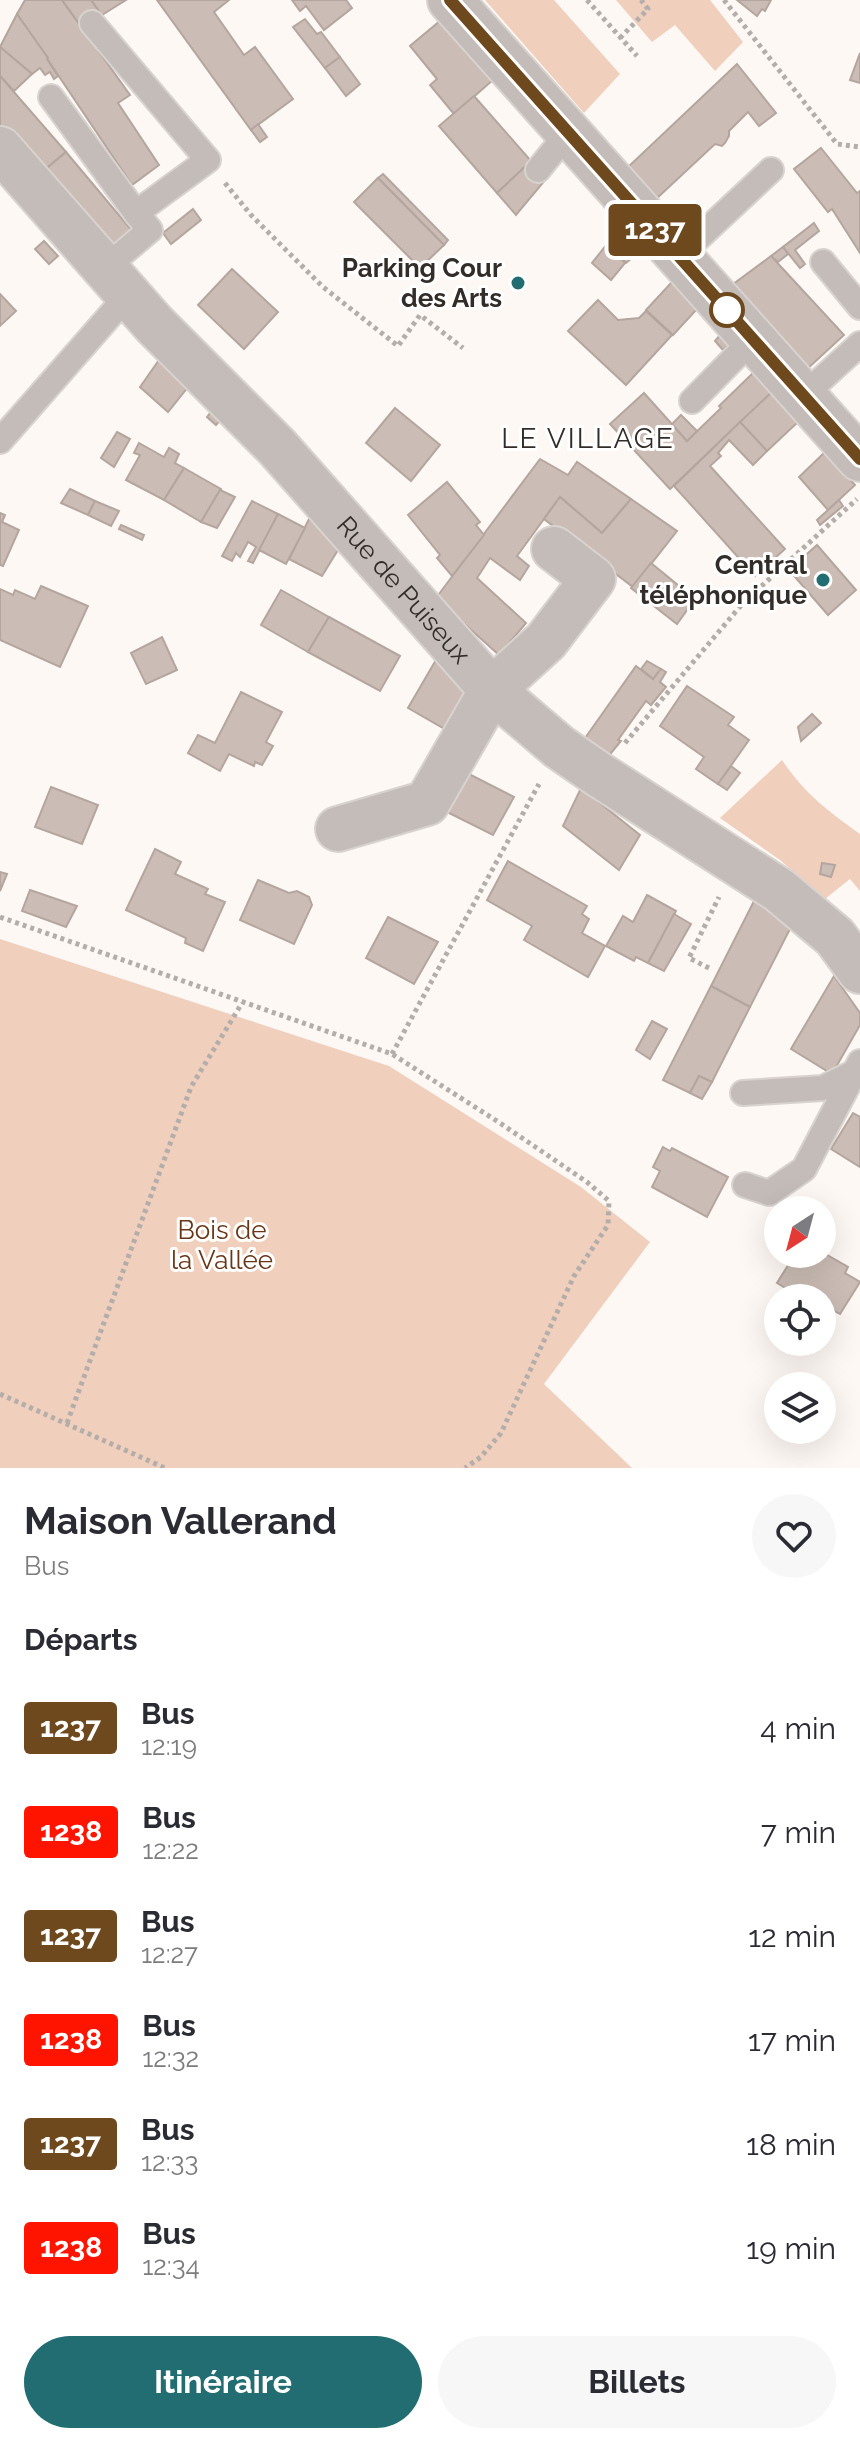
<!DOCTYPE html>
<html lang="fr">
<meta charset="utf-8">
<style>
body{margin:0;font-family:Raleway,sans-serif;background:#f7f7f7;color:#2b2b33;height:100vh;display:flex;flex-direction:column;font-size:30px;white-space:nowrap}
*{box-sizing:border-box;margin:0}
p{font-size:26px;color:#7c7c81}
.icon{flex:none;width:44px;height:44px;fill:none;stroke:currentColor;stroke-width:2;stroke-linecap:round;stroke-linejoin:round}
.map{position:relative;height:1468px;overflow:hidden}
.panel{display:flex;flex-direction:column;background:#fff;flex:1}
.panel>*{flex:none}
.badge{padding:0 16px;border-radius:6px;font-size:28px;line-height:52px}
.needle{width:52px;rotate:216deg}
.buttons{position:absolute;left:764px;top:1196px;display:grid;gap:16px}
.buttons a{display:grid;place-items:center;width:72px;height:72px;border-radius:50%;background:#fff;box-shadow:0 8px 32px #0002;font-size:40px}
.map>.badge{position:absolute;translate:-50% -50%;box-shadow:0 0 0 4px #fff}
h2{padding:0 24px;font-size:30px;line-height:72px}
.round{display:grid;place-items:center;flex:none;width:84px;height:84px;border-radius:42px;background:#f7f7f7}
.summary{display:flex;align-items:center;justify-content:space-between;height:136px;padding:0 24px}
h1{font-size:38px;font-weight:700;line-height:60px}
.cta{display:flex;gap:16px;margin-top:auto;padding:16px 24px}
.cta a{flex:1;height:92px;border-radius:48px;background:#216d71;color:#fff;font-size:32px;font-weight:700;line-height:92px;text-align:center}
.cta a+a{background:#f7f7f7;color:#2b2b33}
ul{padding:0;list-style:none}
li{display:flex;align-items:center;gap:24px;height:104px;padding:0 24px}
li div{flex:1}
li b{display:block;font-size:30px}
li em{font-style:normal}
li .badge{min-width:88px;font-weight:700;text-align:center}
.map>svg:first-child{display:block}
</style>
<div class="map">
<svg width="860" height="1468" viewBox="0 0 860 1468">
<rect width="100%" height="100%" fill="#fef8f5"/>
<g fill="#f0cfbd">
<polygon points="485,0 554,0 620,74 584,113"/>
<polygon points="616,0 710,0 743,42 715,71 675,25 652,42"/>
<path d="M 782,760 C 805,794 827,810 860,834 L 860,891 L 850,879 L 825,899 L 780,860 L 720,818 Z"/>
<polygon points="0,939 389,1066 581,1187 650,1242 544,1384 632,1468 0,1468"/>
</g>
<g fill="#cbbdb5" stroke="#b4a69e" stroke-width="2">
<polygon points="25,0 62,0 130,95 118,103 159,165 132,185 17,14"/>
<polygon points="62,0 91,0 102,15 83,29"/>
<polygon points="91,0 126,0 102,15"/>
<polygon points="157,0 229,0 214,12 244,55 255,47 293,99 251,130"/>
<polygon points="292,0 346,0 352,8 324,30 306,6 300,11"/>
<polygon points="737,0 771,0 765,11 762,9 757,16"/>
<polygon points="17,14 48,58 47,59 58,76 54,79 50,72 45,75 40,68 32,74 0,47"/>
<polygon points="305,19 317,34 321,32 340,57 325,68 293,27"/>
<polygon points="440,21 493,80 454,114 430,85 437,79 410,46"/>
<polygon points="0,47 32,74 14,91 0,76"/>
<polygon points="860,53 860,83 850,80"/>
<polygon points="340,57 360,84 346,96 325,68"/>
<polygon points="737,64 776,113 759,126 748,112 729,131 729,136 725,143 722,146 715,144 656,199 627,168"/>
<polygon points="0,76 66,152 41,173 0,126"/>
<polygon points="474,96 531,161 497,193 439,126"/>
<polygon points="258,124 267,137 260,142 251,130"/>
<polygon points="821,148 857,193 860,191 860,253 832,209 828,212 794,169"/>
<polygon points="66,152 134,233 108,253 41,173"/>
<polygon points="531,161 546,179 516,215 497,193"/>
<polygon points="383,174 448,240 444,245 378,178"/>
<polygon points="378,178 444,245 420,268 354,202"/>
<polygon points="193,209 201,220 171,244 163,233"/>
<polygon points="814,223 819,231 795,250 805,264 800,268 783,247"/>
<polygon points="622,226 643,249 626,263 607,244"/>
<polygon points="44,241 58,256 49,264 35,249"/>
<polygon points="607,244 625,263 611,280 592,263"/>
<polygon points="783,247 788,254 778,262 771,256"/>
<polygon points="771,256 844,335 807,369 732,285"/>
<polygon points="232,269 278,312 244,349 198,305"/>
<polygon points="672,282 697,309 673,335 646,310"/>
<polygon points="0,294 16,311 0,326"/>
<polygon points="598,300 618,320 639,318 646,311 672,335 626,385 568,331"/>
<polygon points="720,335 729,345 723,350 715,341"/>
<polygon points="159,360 188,387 168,412 140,387"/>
<polygon points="754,372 772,392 670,489 610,424 644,393 687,441 721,408 719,406"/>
<polygon points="772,392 798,422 767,451 740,422"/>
<polygon points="395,408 440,445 411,481 366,443"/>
<polygon points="213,409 222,418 216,425 207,417"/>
<polygon points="681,415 697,431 687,441 672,424"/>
<polygon points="740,422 767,451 753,465 729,440 718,453 721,456 710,466 785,549 755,576 674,486"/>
<polygon points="117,432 130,439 114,467 101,458"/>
<polygon points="139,443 164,457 169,448 179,454 175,463 184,468 164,500 126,480 140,455 134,453"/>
<polygon points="825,452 855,485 828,510 799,477"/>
<polygon points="540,459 568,475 577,462 631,499 602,533 560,497 517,556 529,566 520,580 490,558 477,578 526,623 499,655 436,598"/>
<polygon points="184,468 221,489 201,522 164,500"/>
<polygon points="447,482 480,522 476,525 484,535 452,576 437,558 440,555 408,515"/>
<polygon points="70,489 95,501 88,515 61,503"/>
<polygon points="220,490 235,497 217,528 201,522"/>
<polygon points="560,497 602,533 631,499 677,531 633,587 544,519"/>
<polygon points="839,500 843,506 820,525 817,520"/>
<polygon points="95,501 119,511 111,526 88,515"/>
<polygon points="252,501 278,514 253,563 248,561 256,547 248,542 240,557 236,553 232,561 222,556"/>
<polygon points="313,511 341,545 322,576 289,559"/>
<polygon points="0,513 5,515 2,522 19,530 3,566 0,565"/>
<polygon points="278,514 305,528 286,564 259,550"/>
<polygon points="121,525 144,535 142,540 119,529"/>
<polygon points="817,545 856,590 828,615 789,570"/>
<polygon points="651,563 695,599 677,624 631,588"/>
<polygon points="41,586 88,606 60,667 0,640 0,589 13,595 15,590 35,599"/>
<polygon points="281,590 329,617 308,652 261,625"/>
<polygon points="329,617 400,656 380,691 308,652"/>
<polygon points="162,637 177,670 146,684 131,653"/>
<polygon points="440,653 470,691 450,732 408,708"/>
<polygon points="647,661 661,669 653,679 641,669"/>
<polygon points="636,666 653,679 661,669 666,672 660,682 666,687 651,705 646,701 618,740 621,741 606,759 583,741"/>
<polygon points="687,686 734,717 728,725 749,740 718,784 696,769 704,757 660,726"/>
<polygon points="241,692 282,712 266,742 273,746 262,765 255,762 254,766 229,754 220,771 188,753 198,735 215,743"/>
<polygon points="812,714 821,723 801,741 798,727"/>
<polygon points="731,766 740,773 727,790 718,784"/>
<polygon points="459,769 514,797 493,835 439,808"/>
<polygon points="51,787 98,805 82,844 35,827"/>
<polygon points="581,788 640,835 619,870 563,826"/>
<polygon points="155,849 181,862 175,874 208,889 205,894 225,902 203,951 185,943 186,938 126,910"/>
<polygon points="508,861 587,906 582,914 589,919 582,933 605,946 588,977 524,940 532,926 487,900"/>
<polygon points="822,863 835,865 831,877 820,874"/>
<polygon points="0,872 7,874 0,891"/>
<polygon points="258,880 289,893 297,891 309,897 312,905 294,944 240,920"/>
<polygon points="30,890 77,906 66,927 22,911"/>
<polygon points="647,895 676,911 648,963 636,957 634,961 606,946 623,916 633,922"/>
<polygon points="756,897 792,925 750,1007 711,986"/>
<polygon points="674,914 691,924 664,971 648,963"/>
<polygon points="388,917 438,942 414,984 366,958"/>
<polygon points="834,976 860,1013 860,1025 832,1074 791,1049"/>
<polygon points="711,986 750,1007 712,1082 699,1076 690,1093 663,1080"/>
<polygon points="652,1021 667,1029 650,1059 636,1050"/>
<polygon points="699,1076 712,1082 702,1099 690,1093"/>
<polygon points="853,1113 860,1117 860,1167 831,1149"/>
<polygon points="663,1147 670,1151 672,1148 728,1177 707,1217 652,1187 660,1171 653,1167"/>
<polygon points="822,1252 848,1267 845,1273 860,1282 840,1314 825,1306 822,1310 822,1298 802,1298 777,1283 795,1254 822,1254"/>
</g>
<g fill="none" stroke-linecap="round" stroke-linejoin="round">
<defs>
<g id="service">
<polyline points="51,97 136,213 208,160 92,23"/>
<polyline points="538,170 568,133"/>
<polyline points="679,256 771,170"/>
<polyline points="823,262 860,307"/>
<polyline points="105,268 150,230 136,213"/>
<polyline points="803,396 860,344"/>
<polyline points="692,401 753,339"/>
<polyline points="0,441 128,295"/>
<polyline points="743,1093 823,1088 855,1072"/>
<polyline points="745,1185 769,1193 804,1169 860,1062"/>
</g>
<g id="minor">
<path id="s1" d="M 0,149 L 154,324 L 277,447 L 492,690 L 559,747 L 598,774 L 779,890 L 835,937 L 860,971"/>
<polyline points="338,829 427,803 492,690 546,641 593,579 554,549"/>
</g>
<polyline id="tertiary" points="450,0 860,459"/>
</defs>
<use href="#service" stroke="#d9d3d0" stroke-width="28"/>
<use href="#minor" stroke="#d9d3d0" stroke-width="48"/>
<use href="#tertiary" stroke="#d9d3d0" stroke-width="48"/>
<g stroke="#b4aeab" stroke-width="5" stroke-dasharray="4 4" stroke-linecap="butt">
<polyline points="587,0 637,56"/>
<polyline points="724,0 837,144 860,147"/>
<polyline points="620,38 648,9 641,0"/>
<polyline points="225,183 251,215 323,287 398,346 420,315 463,348"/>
<polyline points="625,743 743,603 857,499"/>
<polyline points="0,917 392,1054 500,1123 587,1182 609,1201 608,1225 574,1276 501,1433 481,1457 465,1468"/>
<polyline points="709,968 689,958 719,897"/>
<polyline points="392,1054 539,784"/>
<polyline points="0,1394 165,1468"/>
<polyline points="67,1423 191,1087 242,1003"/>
</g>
<use href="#service" stroke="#c3bcb9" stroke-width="24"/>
<use href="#minor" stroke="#c3bcb9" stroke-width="44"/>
<use href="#tertiary" stroke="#c3bcb9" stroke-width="44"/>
</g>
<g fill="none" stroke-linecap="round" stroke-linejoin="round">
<defs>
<polyline id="line" points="450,0 860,459"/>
</defs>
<use href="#line" stroke="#fff" stroke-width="18"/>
<use href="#line" stroke="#6e491e" stroke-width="12"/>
</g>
<g fill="#216d71" stroke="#fff" stroke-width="3">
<circle cx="518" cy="283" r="8"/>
<circle cx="823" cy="580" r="8"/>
</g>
<circle fill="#fff" stroke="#6e491e" stroke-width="4" cx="727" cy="310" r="16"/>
<g text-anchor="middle" stroke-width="6" stroke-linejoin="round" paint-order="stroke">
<g font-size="26" font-weight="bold" fill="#332d2a" stroke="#fff" text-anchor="end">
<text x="502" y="277">Parking Cour<tspan x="502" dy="30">des Arts</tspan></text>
<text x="807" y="574">Central<tspan x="807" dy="30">téléphonique</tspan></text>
</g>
<g font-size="26" fill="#332d2a" stroke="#fff">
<text dy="9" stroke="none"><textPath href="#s1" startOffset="598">Rue de Puiseux</textPath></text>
</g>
<g font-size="26" fill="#683616" stroke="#fff">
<text x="222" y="1239">Bois de<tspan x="222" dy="30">la Vallée</tspan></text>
</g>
<g font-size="28" letter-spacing="2" fill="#332d2a" stroke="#fff">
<text x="588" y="448">LE VILLAGE</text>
</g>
</g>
</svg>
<div class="buttons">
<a><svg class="needle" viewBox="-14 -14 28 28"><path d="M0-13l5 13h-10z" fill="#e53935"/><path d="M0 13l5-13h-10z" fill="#7c7c81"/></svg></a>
<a><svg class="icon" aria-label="locate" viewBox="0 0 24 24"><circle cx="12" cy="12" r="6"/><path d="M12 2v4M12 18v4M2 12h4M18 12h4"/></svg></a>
<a><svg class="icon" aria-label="layers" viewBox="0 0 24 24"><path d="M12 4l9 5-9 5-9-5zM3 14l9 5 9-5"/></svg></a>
</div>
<b class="badge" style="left:655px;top:230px;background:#6e491e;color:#fff">1237</b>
</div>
<section class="panel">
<div class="summary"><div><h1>Maison Vallerand</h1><p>Bus</p></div><a class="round"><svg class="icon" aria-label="heart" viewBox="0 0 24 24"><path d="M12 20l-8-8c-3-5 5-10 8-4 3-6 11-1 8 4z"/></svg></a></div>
<h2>Départs</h2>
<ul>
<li><span class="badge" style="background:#6e491e;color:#fff">1237</span><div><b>Bus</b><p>12:19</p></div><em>4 min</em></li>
<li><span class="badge" style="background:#ff1400;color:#fff">1238</span><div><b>Bus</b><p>12:22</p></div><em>7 min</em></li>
<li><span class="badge" style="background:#6e491e;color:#fff">1237</span><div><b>Bus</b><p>12:27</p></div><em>12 min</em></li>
<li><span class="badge" style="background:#ff1400;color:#fff">1238</span><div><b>Bus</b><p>12:32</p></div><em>17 min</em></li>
<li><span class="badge" style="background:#6e491e;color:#fff">1237</span><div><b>Bus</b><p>12:33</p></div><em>18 min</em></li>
<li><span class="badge" style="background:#ff1400;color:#fff">1238</span><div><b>Bus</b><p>12:34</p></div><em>19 min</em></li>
</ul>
<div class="cta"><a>Itinéraire</a><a>Billets</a></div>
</section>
